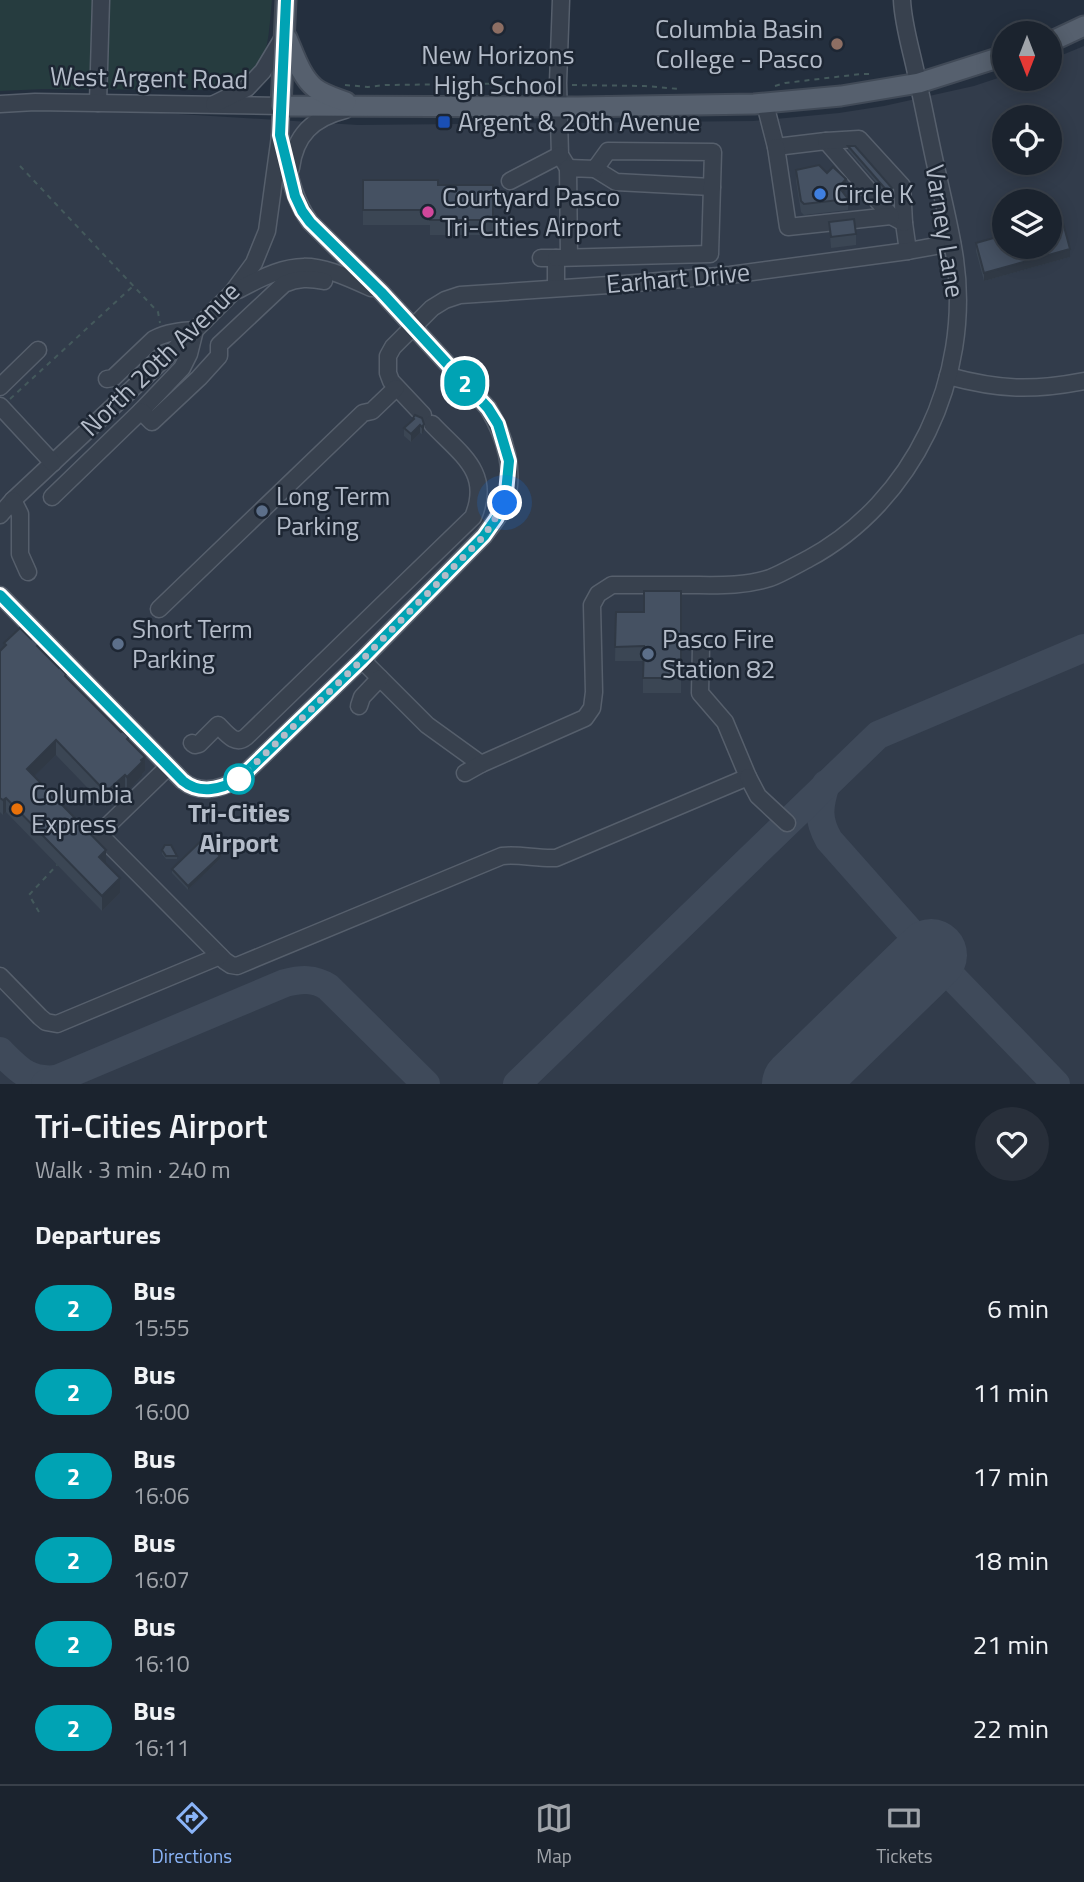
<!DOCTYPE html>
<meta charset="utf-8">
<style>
body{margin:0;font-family:"Titillium Web",sans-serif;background:#282f3a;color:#f1f3f6;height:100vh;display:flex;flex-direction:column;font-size:26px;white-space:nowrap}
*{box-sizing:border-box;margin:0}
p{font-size:23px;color:#a0a4aa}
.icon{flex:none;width:38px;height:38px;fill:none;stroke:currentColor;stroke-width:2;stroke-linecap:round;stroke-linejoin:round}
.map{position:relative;height:1084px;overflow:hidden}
.drawer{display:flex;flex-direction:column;background:#1b232e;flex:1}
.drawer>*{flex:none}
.badge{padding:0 14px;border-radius:23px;font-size:24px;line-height:46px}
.needle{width:46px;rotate:180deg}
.fabs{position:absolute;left:992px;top:21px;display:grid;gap:14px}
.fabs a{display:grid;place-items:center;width:70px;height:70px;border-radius:50%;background:#1b232e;box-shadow:0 4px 18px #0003,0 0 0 2px #39404a;font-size:35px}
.you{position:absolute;width:35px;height:35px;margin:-18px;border:5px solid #fff;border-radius:50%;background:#1a73e8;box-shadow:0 0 0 10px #1a73e833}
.map>.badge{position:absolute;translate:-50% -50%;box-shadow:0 0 0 4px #fff}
h2{padding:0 35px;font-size:26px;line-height:63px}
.round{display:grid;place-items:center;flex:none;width:74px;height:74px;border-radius:37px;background:#282f3a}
.overview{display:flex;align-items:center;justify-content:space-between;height:119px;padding:0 35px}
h1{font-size:33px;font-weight:600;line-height:52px}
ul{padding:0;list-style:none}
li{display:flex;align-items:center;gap:21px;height:84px;padding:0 35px}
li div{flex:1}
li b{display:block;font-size:26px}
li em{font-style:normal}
li .badge{min-width:77px;font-weight:700;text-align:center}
.menu{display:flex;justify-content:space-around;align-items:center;height:98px;border-top:2px solid #39404a;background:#1b232e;font-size:19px;color:#a0a4aa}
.menu a{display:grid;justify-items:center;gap:4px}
.menu .active{color:#8ab4f8}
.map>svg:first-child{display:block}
</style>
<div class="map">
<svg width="1084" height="1084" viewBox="0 0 1084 1084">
<rect width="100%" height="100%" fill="#242f3e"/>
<path fill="#323c4b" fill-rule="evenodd" d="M 1084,46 L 1084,1084 L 0,1084 L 0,103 L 358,125 L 753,121 L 839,113 L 884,106 L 974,86 L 1004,76 L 1004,79 L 1050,79 L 1050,60 ZM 1004,117 L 1050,117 L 1050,163 L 1004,163 ZM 1004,201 L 1050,201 L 1050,247 L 1004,247 Z"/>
<path fill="#263c3f" d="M 0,0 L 272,0 C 269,26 270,63 248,80 C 242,84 234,87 227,90 L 43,89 L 0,91 Z"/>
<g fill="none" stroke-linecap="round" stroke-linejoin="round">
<g stroke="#3f4a5a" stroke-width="28">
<path d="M 826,784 C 819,806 817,819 829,840 L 931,955 L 1056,1084"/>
<path d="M 0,1051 C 19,1070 29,1082 57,1079"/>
<path d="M 45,1084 L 285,983 C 301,979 314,978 328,987 L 426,1084"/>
<polyline points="517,1084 878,735 1084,648"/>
</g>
<polyline stroke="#3f4a5a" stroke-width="72" points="798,1084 931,955"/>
<defs>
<g id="minor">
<polyline points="561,0 558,83 560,155 568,168"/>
<polyline points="98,103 101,0"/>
<polyline points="0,104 35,102 281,106 280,136 267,231 254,263 232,293 195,330 13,500 0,515"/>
<polyline points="214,104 247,88 263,71 284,36"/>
<polyline points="765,104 776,147 826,141 891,216 904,223 908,251"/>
<polyline points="826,141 859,139 902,186 904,223"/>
<polyline points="776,147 788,227 891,216"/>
<path d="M 291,168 C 295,135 313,118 345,110"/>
<polyline points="595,169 616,182 712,187"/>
<polyline points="510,181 560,155"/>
<polyline points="541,258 556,258 556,288"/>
<polyline points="556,258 710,254 713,152 608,151 595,169 568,168 569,257"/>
<path d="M 238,290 C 296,259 311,260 371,288"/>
<path d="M 948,376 C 1000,390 1032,391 1084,381"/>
<path d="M 107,379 L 113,378 L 154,339 C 167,332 181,331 195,330 L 189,354 L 182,368 L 141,411"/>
<polyline points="0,387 38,350"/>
<polyline points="0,406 53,463"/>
<polyline points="423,415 391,381 388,373 388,356 393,347 432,308 445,300 460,295 624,284 730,275 908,251 952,243"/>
<path d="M 52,497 L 141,411 L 152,422 L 199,378 L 219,356 L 219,345 L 284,284 C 298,278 309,278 324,281"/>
<polyline points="13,500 20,514 20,554 28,572"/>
<path d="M 0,595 L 183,781 C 200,795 221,789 239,779 L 362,660 L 484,536 C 491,526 501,515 505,504 C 516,472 505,436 488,408 L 381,292 L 310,222 C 291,197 288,165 280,136"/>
<polyline points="159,609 363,413 372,411 396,388"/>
<polyline points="362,660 427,725 481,764"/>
<polyline points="359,706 362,697 380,678"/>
<path d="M 192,743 L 195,745 L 199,744 L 218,725 C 226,733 235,746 246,737 L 473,517 C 492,472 460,454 432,424"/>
<path d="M 168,767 L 99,834 L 225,961 L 231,965 L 237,966 L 502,856 C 520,854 537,859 556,858 L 748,777 L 725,722 L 700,693 L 701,647"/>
<path d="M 465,773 L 481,764 L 585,718 L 592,708 L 594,692 L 592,605 L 598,594 L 612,585 C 637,585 662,585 686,585 C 715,585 742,587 770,578 C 783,573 796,565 808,559 C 914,502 972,377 955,259 C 951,231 944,204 938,176 C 930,142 924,107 916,73 C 911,49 903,24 902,0"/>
<polyline points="748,777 758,796 787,823"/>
<polyline points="0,976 40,1017 46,1022 57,1024 220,956"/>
</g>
<g id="major">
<polyline points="286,0 281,106 578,107 754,104 841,96 919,83 1004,56"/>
<path d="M 287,38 C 294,54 301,77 315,88 C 324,95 336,98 346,102"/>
<polyline points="1050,42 1084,26"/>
</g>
</defs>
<use href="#minor" stroke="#565f6c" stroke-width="19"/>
<use href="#major" stroke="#414a57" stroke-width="23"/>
<g stroke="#44595c" stroke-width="2" stroke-dasharray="5 5" stroke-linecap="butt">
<polyline points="345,85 368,87 385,85 546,83"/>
<polyline points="572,85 645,86 679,89"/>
<polyline points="775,86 785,83 861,74 873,74"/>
<polyline points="20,166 158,312 160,323"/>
<polyline points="10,399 132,287"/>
<polyline points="39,912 29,895 57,865"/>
</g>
<use href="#minor" stroke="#38414e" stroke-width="16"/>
<use href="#major" stroke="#56606e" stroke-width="19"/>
</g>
<g fill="#3b4654">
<polygon points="848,146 892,192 888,196 848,150"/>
<polygon points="796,170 846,190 843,193 848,199 848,210 804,215 801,212 796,181"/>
<polygon points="363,180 438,185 493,185 493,235 430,235 430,225 363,225"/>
<polygon points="829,222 856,234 856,245 831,248"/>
<polygon points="976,243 1070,257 984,281 976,251"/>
<polygon points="415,415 424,431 422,434 420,433 411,442 404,436 404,428 413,420 413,418"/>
<polygon points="681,591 681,693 643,693 643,661 615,661 616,612 644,612"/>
<polygon points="4,643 39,649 129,741 145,771 142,774 142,776 127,792 125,789 106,807 56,755 34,776 106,864 120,893 102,911 6,812 3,815 0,812 0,651 4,647"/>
<polygon points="162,850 177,856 177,859 166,859 162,854"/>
<polygon points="220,859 188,890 172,873 172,869"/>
</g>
<g fill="#303945">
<polygon points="846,179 846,190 839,198 839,187"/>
<polygon points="1070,249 1070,257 984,281 984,273"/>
<polygon points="424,424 424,431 422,434 422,427"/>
<polygon points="420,425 420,433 411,442 411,434"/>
<polygon points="56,740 56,755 27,783 27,769"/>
<polygon points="145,757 145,771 142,774 142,776 127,792 127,777"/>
<polygon points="125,775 125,789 106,807 106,792"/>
<polygon points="6,798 6,812 3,815 3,800"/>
<polygon points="106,850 106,865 99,857"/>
<polygon points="220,856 220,859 188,890 188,886"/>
<polygon points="120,878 120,893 102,911 102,896"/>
</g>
<g fill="#455162" stroke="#303945" stroke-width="2">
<polygon points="848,146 855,146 892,188 888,192"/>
<polygon points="819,165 827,173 833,167 846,179 839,187 848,199 804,204 801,201 796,170"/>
<polygon points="363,180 438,180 438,185 493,185 493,220 430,220 430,210 363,210"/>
<polygon points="854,219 856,234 831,237 829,222"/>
<polygon points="1062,219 1070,249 984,273 976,243 1004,235 1004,247 1050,247 1050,222"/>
<polygon points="415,415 422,418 424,424 422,427 420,425 411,434 404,428 414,419 413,418"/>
<polygon points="644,591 681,591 681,678 643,678 644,646 615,647 616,612 644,612"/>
<polygon points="20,628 31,639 32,637 39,644 37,646 58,667 58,666 66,674 65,676 121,732 122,731 126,734 129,737 127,739 145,757 141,760 142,762 127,777 125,775 106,792 56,740 27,769 106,850 99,857 120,878 102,896 6,798 3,800 0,798 0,651 6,645 4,643"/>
<polygon points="203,839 220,856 188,886 172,869"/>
<polygon points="165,845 171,845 177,856 166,856 162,850"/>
</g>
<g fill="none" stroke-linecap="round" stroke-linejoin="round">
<defs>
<path id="line" d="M 0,595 L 183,781 C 200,795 222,789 239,779 L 362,660 L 484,536 L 496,519 L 505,503 L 509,461 L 498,424 L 488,408 L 381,292 L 310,222 L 302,211 L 295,196 L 280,135 L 286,0"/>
</defs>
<use href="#line" stroke="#fff" stroke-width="16"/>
<use href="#line" stroke="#00a3b4" stroke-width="10"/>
<polyline stroke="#b4bcc9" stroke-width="7" stroke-dasharray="0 12.6" points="239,779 362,660 484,536 505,503"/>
</g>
<g fill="#8d6e63" stroke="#1d2633" stroke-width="2.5">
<circle cx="498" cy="28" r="7"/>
<circle cx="837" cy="44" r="7"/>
</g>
<rect fill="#1a4fb4" stroke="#1d2633" stroke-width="2.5" x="437" y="115" width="14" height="14" rx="3.5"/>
<circle fill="#3f7fe0" stroke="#1d2633" stroke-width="2.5" cx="820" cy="194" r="7"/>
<circle fill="#d1479c" stroke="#1d2633" stroke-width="2.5" cx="428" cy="212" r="7"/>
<g fill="#5c6f8a" stroke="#1d2633" stroke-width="2.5">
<circle cx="262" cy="511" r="7"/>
<circle cx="118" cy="644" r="7"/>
<circle cx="648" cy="654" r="7"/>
</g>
<circle fill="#fff" stroke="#00a3b4" stroke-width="3.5" cx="239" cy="779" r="14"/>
<circle fill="#e8710a" stroke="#1d2633" stroke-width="2.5" cx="17" cy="809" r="7"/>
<g text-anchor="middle" stroke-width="5" stroke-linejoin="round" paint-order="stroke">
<g font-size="26" fill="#b4bcc9" stroke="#1d2633" text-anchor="start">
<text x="823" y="38" text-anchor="end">Columbia Basin<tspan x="823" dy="30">College - Pasco</tspan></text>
<text x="498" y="64" text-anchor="middle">New Horizons<tspan x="498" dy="30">High School</tspan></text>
<text x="458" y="131">Argent &amp; 20th Avenue</text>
<text x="834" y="203">Circle K</text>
<text x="442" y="206">Courtyard Pasco<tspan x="442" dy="30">Tri-Cities Airport</tspan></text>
<text x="276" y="505">Long Term<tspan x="276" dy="30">Parking</tspan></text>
<text x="132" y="638">Short Term<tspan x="132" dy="30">Parking</tspan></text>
<text x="662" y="648">Pasco Fire<tspan x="662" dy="30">Station 82</tspan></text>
<text x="31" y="803">Columbia<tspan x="31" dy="30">Express</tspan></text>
</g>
<g font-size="26" fill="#b4bcc9" stroke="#1d2633">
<text transform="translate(149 78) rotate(1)" y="9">West Argent Road</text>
<text transform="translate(945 231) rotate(81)" y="9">Varney Lane</text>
<text transform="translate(678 278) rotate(-5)" y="9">Earhart Drive</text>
<text transform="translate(160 359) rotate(-44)" y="9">North 20th Avenue</text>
</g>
<g font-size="26" font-weight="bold" fill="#b4bcc9" stroke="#1d2633">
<text x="239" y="822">Tri-Cities<tspan x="239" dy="30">Airport</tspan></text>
</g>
</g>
</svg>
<div class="fabs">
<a><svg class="needle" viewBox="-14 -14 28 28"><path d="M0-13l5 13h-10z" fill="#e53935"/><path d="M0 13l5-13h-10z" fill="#a0a4aa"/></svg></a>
<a><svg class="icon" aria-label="locate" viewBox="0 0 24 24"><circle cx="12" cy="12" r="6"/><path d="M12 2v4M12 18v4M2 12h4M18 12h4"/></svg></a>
<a><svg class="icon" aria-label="layers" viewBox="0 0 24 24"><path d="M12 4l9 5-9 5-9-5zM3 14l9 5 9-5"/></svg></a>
</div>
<div class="you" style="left:505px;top:503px"></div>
<b class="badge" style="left:465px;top:383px;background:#00a3b4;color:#fff">2</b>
</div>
<section class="drawer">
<div class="overview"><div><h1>Tri-Cities Airport</h1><p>Walk · 3 min · 240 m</p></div><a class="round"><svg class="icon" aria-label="heart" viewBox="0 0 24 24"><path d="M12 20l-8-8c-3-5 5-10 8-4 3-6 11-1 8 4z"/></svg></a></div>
<h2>Departures</h2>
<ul>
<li><span class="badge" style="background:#00a3b4;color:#fff">2</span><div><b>Bus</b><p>15:55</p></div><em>6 min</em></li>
<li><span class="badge" style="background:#00a3b4;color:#fff">2</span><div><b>Bus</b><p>16:00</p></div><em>11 min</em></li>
<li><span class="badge" style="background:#00a3b4;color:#fff">2</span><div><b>Bus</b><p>16:06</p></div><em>17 min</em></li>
<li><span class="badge" style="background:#00a3b4;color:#fff">2</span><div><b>Bus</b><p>16:07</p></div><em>18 min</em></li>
<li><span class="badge" style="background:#00a3b4;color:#fff">2</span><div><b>Bus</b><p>16:10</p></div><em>21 min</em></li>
<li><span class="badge" style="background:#00a3b4;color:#fff">2</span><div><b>Bus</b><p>16:11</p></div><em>22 min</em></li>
</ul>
</section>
<nav class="menu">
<a class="active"><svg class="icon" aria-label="directions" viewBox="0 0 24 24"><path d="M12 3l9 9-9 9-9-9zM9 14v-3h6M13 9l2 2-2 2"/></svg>Directions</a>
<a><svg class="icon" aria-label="map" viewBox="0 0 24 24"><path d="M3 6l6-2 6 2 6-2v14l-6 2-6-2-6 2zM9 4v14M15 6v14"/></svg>Map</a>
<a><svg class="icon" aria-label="tickets" viewBox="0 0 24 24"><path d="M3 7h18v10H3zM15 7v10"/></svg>Tickets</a>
</nav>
